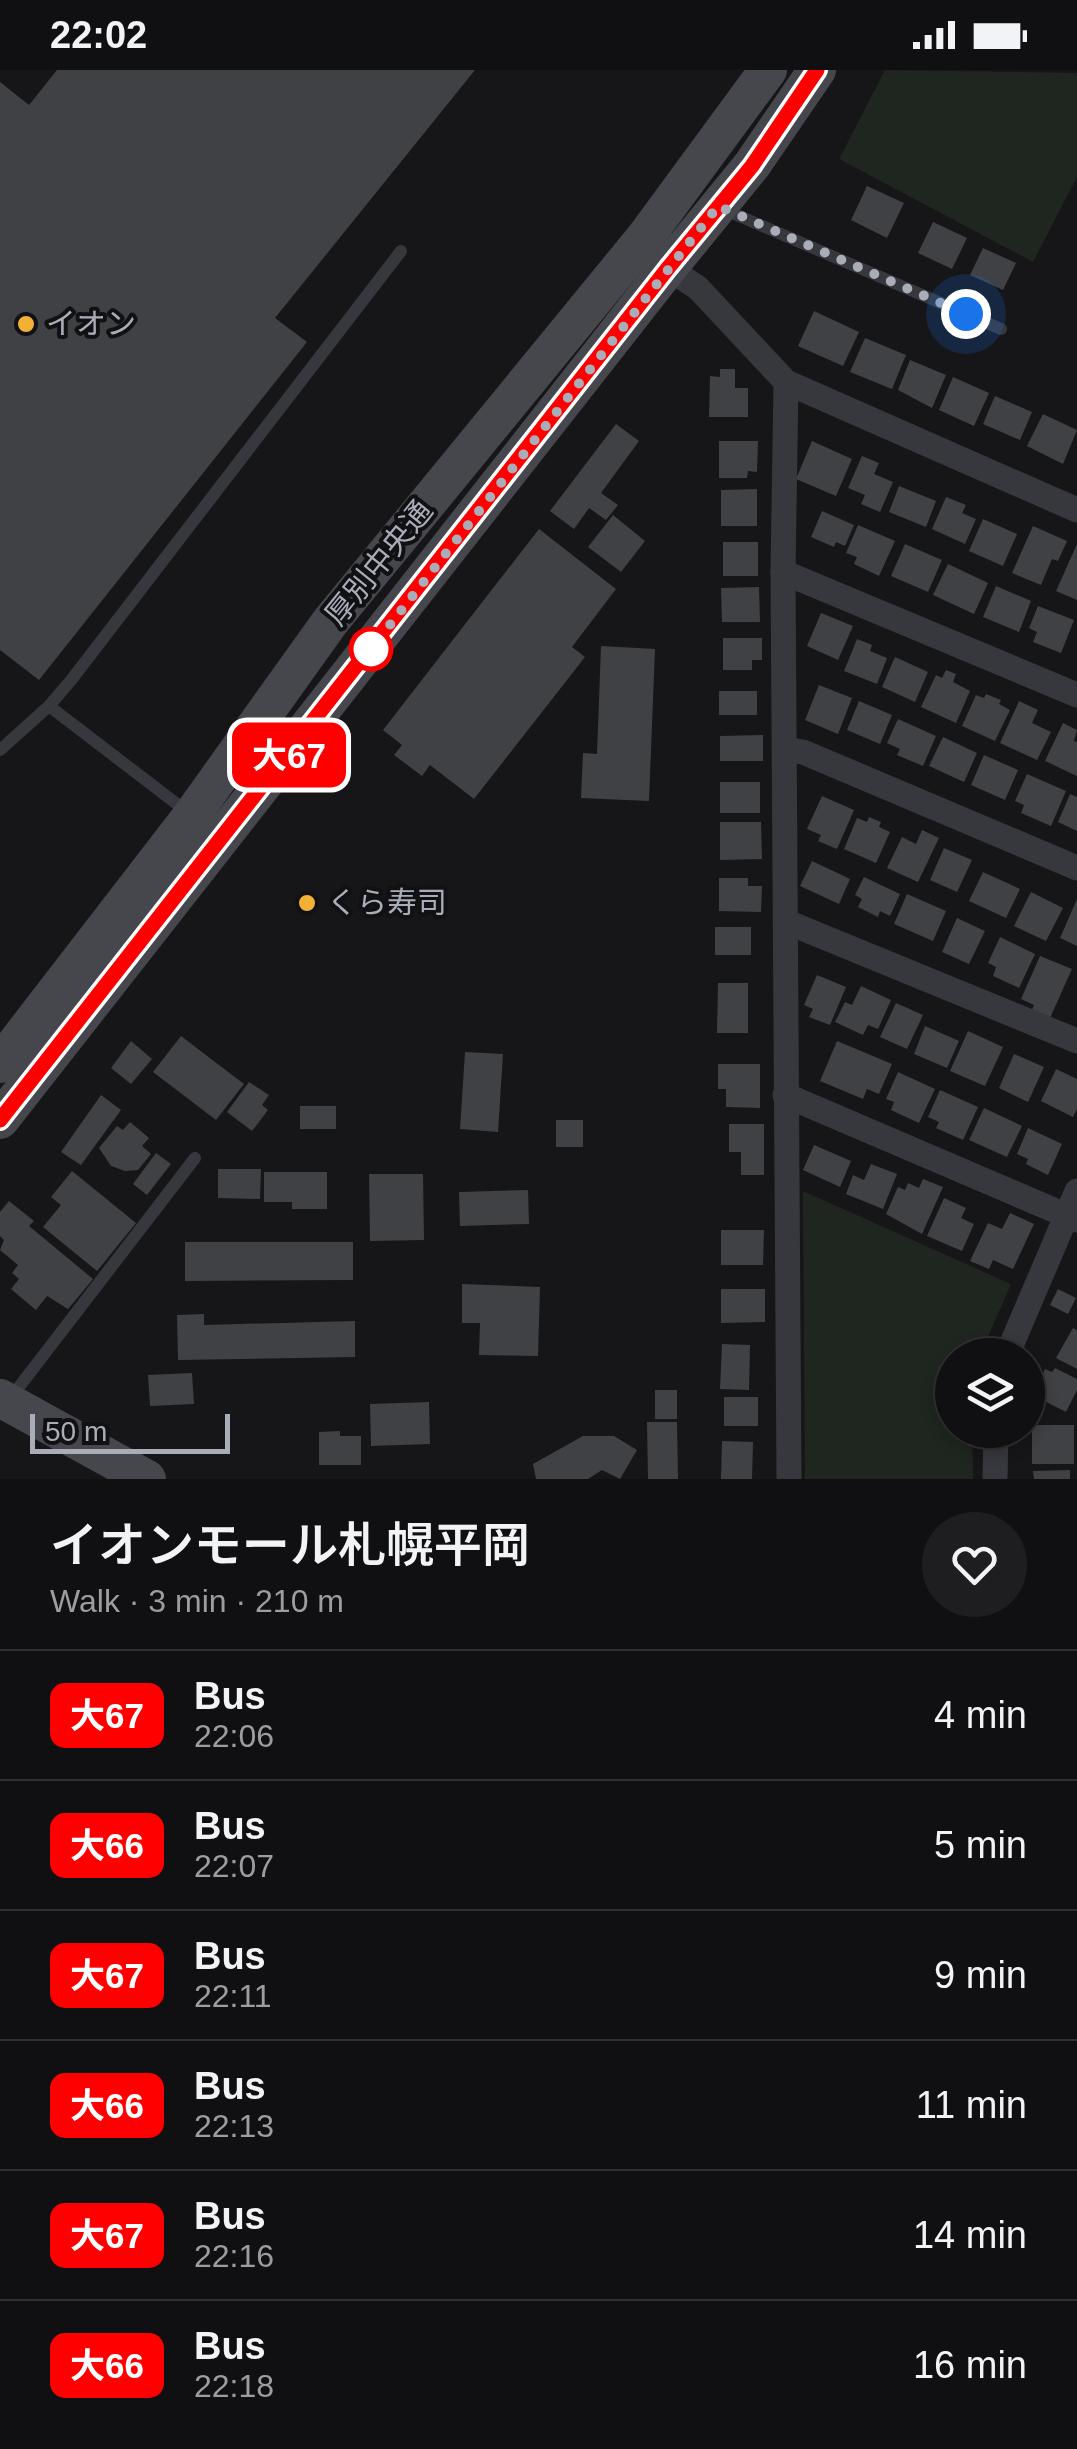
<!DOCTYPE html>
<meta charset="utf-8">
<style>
body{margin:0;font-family:Arial,"Noto Sans JP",sans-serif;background:#1e1e20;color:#f1f3f6;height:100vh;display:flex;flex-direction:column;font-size:38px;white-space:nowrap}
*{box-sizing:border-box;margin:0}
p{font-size:32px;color:#9c9d9f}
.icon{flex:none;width:55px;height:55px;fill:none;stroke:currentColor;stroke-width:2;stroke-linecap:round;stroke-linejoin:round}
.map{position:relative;height:1409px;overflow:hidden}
.panel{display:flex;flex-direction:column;background:#101012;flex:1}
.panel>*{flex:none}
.badge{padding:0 20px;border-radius:15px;font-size:35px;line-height:65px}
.fabs{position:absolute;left:935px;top:1268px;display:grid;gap:20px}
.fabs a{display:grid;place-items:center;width:110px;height:110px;border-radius:50%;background:#101012;box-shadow:0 5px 15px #0003,0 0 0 2px #303032;font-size:50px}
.scale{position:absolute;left:30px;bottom:25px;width:200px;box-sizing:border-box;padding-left:10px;border:5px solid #a8adb8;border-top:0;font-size:28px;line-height:35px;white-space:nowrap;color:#a8adb8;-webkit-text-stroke:8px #111113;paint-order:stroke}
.you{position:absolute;width:50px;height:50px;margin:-25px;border:8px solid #fff;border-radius:50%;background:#1a73e8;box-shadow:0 0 0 15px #1a73e833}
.map>.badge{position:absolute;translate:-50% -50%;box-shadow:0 0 0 5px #fff}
.round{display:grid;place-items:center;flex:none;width:105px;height:105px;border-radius:52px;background:#1e1e20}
.summary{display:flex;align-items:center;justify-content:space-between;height:170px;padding:0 50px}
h1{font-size:48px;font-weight:600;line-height:75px}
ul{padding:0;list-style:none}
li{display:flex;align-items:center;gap:30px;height:130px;padding:0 50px;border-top:2px solid #303032}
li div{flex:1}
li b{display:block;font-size:38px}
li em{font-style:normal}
li .badge{min-width:110px;font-weight:700;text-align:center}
.status{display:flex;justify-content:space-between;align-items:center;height:70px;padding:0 50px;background:#101012;direction:ltr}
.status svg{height:28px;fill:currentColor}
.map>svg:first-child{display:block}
</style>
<div class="status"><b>22:02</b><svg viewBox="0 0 49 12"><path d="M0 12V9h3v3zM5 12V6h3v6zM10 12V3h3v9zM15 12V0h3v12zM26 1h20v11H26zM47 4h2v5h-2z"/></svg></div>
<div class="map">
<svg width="1077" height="1409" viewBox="0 0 1077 1409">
<rect width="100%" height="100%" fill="#161618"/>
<g fill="#1e261f">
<polygon points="885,0 1077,3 1077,107 1033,192 839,89"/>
<polygon points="803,1121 1011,1214 980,1285 952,1285 952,1360 972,1360 973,1409 805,1409"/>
</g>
<g fill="#404145">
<polygon points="57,0 475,0 275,248 307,272 39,610 0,580 0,12 29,35"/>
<polygon points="867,116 904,133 887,168 851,150"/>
<polygon points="933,152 967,168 952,199 918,183"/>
<polygon points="983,178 1016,193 1003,220 970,205"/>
<polygon points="814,241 859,262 843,296 798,276"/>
<polygon points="865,268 906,285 892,319 850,302"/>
<polygon points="910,290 946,305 932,338 898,320"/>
<polygon points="720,299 735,299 735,318 748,318 748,347 709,347 710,306 720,307"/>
<polygon points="953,307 989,323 974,356 939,340"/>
<polygon points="995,326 1032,342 1020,370 983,354"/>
<polygon points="1043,344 1077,360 1063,394 1027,376"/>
<polygon points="616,354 639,371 601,423 618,435 606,450 589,438 574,459 550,441"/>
<polygon points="719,371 758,371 757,402 748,401 747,408 719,408"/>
<polygon points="812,371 852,389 836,426 796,409"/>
<polygon points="862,386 879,393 874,404 893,412 880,442 861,434 865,425 848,418"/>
<polygon points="899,416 936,431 926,457 889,442"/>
<polygon points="757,419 757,456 721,456 721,420"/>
<polygon points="946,427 966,435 962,443 976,449 965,474 932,459"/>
<polygon points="822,441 854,455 845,476 836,472 834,477 811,467"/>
<polygon points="613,445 645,471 621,502 588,477"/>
<polygon points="983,449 1017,464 1003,496 969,481"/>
<polygon points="858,455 895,471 879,506 854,494 857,487 846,483"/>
<polygon points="1033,456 1067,471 1058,491 1052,489 1041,515 1012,503"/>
<polygon points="539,459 616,519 572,577 585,587 474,729 430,695 422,706 394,685 402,675 383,660"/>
<rect x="723" y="472" width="35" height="34"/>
<polygon points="905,474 942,490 928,522 891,506"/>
<polygon points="1077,474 1077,530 1056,521"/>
<polygon points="948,494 988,513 974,544 933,525"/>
<polygon points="996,516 1031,531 1019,562 983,547"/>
<polygon points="759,517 760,552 722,552 721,518"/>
<polygon points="1038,536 1074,550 1061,583 1033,572 1037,562 1029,558"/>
<polygon points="821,543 853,556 838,590 807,576"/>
<polygon points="723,568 762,568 762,590 752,590 752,600 723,600"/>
<polygon points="857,569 872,575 870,581 887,588 877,614 844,601"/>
<polygon points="601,576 655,579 649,731 581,728 583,683 597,684"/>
<polygon points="895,587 928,602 915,632 882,617"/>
<polygon points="946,600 956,604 953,612 970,621 956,653 921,637 936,605 942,608"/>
<polygon points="819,615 852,628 838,664 805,650"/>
<rect x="719" y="621" width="38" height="24"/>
<polygon points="986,624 1001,630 999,634 1010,640 995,671 962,656 976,625 984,628"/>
<polygon points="859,631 892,645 880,674 847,660"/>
<polygon points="1019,631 1038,640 1032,653 1051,662 1037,690 1000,673"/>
<polygon points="898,649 936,666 923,696 897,685 900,679 887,673"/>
<polygon points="1063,653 1077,660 1074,671 1077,672 1077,706 1045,691"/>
<polygon points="763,665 763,691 720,691 720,666"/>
<polygon points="943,667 977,683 964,712 929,696"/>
<polygon points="984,685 1018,700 1005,730 971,715"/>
<polygon points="1027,704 1066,721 1051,756 1021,743 1024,735 1015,731"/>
<rect x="720" y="712" width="40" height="31"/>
<polygon points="1070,724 1077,727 1077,761 1058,752"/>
<polygon points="822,726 854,740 837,779 818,771 821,765 807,759"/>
<polygon points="869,747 881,752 879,757 890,762 876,793 844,779 857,748 867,752"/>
<polygon points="720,752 761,752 762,789 720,790"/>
<polygon points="922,760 939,768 918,812 887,798 902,767 916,774"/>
<polygon points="944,778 972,790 957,822 930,810"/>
<polygon points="812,791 850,809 839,834 800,816"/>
<polygon points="983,802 1020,819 1006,848 969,831"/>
<polygon points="864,807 900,824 890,846 880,841 878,847 858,837 862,829 855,825"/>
<polygon points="719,808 748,808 748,816 762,816 761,842 719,841"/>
<polygon points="1031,822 1063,838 1046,871 1014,856"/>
<polygon points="907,824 946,841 933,871 894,854"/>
<polygon points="1077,829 1077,876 1060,868"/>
<polygon points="957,848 985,861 969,894 942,882"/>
<rect x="715" y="857" width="36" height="28"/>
<polygon points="1000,867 1035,884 1019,918 993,906 996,897 988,893"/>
<polygon points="1040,886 1072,899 1050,948 1032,940 1034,935 1021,929"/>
<polygon points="817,905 846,917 830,955 809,947 813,939 804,935"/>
<polygon points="718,913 748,913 748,963 717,963"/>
<polygon points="861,916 891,930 878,959 868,955 863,965 835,952 845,932 852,935"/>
<polygon points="896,933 923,945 907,979 880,967"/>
<polygon points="925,956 959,971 947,998 914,984"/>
<polygon points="968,961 1003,977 985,1016 950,1001"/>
<polygon points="181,966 244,1014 216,1050 153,1002"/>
<polygon points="131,971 152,989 131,1014 111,998"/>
<polygon points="837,971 892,994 879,1024 867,1019 863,1029 820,1011"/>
<polygon points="465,982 503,984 498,1062 460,1059"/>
<polygon points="1014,984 1044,997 1028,1032 999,1018"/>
<polygon points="718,994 760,994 760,1038 726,1037 726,1019 718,1019"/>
<polygon points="1056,999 1077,1009 1077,1039 1073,1047 1041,1031"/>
<polygon points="898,1002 935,1019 919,1053 891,1040 894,1032 886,1029"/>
<polygon points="249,1012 269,1025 262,1035 268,1040 252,1061 227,1042"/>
<polygon points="940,1020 978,1037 963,1070 936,1058 939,1052 928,1047"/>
<polygon points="101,1025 121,1040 81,1095 61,1082"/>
<rect x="300" y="1036" width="36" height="23"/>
<polygon points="984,1038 1022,1056 1007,1087 969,1070"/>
<rect x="556" y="1050" width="27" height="27"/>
<polygon points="130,1052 149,1068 142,1076 151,1084 138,1100 125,1101 111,1096 99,1078 117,1056 123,1060"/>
<polygon points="729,1054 764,1054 764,1105 741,1105 741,1082 729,1082"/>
<polygon points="1028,1058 1062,1074 1048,1105 1026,1094 1028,1089 1017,1084"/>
<polygon points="814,1075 851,1091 840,1117 803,1100"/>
<polygon points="156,1083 171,1094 147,1125 133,1114"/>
<polygon points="871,1094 897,1104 883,1139 846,1124 853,1105 864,1110"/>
<polygon points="218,1099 261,1099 260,1129 218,1128"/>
<polygon points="72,1101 136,1153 97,1201 43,1157 61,1135 51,1127"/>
<polygon points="264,1102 327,1102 327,1139 292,1139 292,1132 264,1132"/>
<polygon points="369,1104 423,1104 424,1170 370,1171"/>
<polygon points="923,1109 943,1117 922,1164 886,1144 898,1117 905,1120 908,1113 919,1118"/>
<polygon points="528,1120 529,1154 460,1156 459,1122"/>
<polygon points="944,1128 966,1138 961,1148 974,1154 962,1181 927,1166"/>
<polygon points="9,1131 34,1151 29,1156 93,1209 68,1239 47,1226 36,1240 11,1219 19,1209 12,1203 18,1195 0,1180 4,1170 0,1166 0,1142"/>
<polygon points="1010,1143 1034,1154 1013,1199 993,1190 989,1199 970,1191 988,1153 1002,1159"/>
<polygon points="721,1160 764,1160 763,1195 721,1195"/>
<polygon points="185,1172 353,1172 353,1210 185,1211"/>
<polygon points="462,1214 540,1217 538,1286 479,1285 480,1253 462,1253"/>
<polygon points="721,1219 765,1219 765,1252 721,1253"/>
<polygon points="1058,1219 1076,1228 1068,1244 1050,1235"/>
<polygon points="204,1244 204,1255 355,1251 355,1287 178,1290 177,1245"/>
<polygon points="1073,1258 1077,1260 1077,1299 1056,1288"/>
<polygon points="722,1274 750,1275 749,1320 720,1319"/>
<polygon points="1055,1298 1077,1309 1077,1320 1066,1342 1029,1323 1037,1307 1041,1309 1045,1299 1052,1302"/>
<polygon points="192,1303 194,1334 150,1336 148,1305"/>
<rect x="655" y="1320" width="22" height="29"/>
<rect x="724" y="1327" width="34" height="29"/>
<polygon points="429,1332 430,1374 371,1376 370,1334"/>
<polygon points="647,1352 677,1352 678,1409 648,1409"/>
<rect x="1032" y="1355" width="42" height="39"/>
<polygon points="340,1361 340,1366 361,1366 361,1395 319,1395 319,1362"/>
<polygon points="583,1366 614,1366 637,1380 620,1409 602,1400 588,1409 536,1409 533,1394"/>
<polygon points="722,1371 753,1372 752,1409 721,1409"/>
<polygon points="1070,1400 1070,1409 1034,1409 1033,1401"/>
</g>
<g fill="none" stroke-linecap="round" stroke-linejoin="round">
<g stroke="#37383d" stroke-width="12">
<polyline points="723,139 1001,259"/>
<polyline points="49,636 190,744"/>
<polyline points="0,680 49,636 72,609 401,181"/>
<polyline points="9,1330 195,1088"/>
</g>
<g stroke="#37383d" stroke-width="25">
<polyline points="668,198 698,218 786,312 1077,440"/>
<polyline points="786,312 783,502 789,1409"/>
<polyline points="783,502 1077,625"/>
<polyline points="785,679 803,682 1077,798"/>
<polyline points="787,852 1077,971"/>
<polyline points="785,1025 1077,1150"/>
<polyline points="1007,1285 1077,1121"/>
<polyline points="995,1409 996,1360"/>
</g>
<g stroke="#45474d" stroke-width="38">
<polyline points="0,994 192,745 330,552 646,166 768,0"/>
<polyline points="0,1050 668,198 752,95 817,0"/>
<polyline points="0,1328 147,1409"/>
</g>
</g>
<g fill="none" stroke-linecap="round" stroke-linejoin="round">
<defs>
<polyline id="line" points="0,1050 668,198 752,96 817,0"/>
</defs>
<use href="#line" stroke="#fff" stroke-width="22"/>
<use href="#line" stroke="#f00" stroke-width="15"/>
<polyline stroke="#a8adb8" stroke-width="10" stroke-dasharray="0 18" points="371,579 364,588 718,136 966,244"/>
</g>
<g fill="#f2b134" stroke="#111113" stroke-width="4">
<circle cx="26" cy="254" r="10"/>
<circle cx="307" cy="833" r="10"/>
</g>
<circle fill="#fff" stroke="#f00" stroke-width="5" cx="371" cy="579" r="20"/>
<g text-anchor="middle" stroke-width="8" stroke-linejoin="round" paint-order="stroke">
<g font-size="30" fill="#a8adb8" stroke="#111113" text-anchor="start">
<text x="46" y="264">イオン</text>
<text x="327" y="843">くら寿司</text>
</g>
<g font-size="30" fill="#a8adb8" stroke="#111113">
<text transform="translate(379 493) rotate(-51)" y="10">厚別中央通</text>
</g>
</g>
</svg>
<div class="fabs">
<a><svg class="icon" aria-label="layers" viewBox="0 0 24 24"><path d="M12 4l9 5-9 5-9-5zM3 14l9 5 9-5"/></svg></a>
</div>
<div class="scale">50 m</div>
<div class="you" style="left:966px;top:244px"></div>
<b class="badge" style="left:289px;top:685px;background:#f00;color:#fff">大67</b>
</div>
<section class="panel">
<div class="summary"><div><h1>イオンモール札幌平岡</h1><p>Walk · 3 min · 210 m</p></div><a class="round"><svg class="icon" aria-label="heart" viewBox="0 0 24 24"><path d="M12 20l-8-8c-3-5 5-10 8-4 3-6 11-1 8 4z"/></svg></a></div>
<ul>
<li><span class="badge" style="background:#f00;color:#fff">大67</span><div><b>Bus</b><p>22:06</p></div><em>4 min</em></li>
<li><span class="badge" style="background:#f00;color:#fff">大66</span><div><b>Bus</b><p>22:07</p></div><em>5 min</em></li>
<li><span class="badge" style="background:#f00;color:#fff">大67</span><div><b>Bus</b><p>22:11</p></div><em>9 min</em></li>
<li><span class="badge" style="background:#f00;color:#fff">大66</span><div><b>Bus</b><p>22:13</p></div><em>11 min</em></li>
<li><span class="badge" style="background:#f00;color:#fff">大67</span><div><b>Bus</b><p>22:16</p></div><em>14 min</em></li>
<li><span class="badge" style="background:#f00;color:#fff">大66</span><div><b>Bus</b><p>22:18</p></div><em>16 min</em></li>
</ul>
</section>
